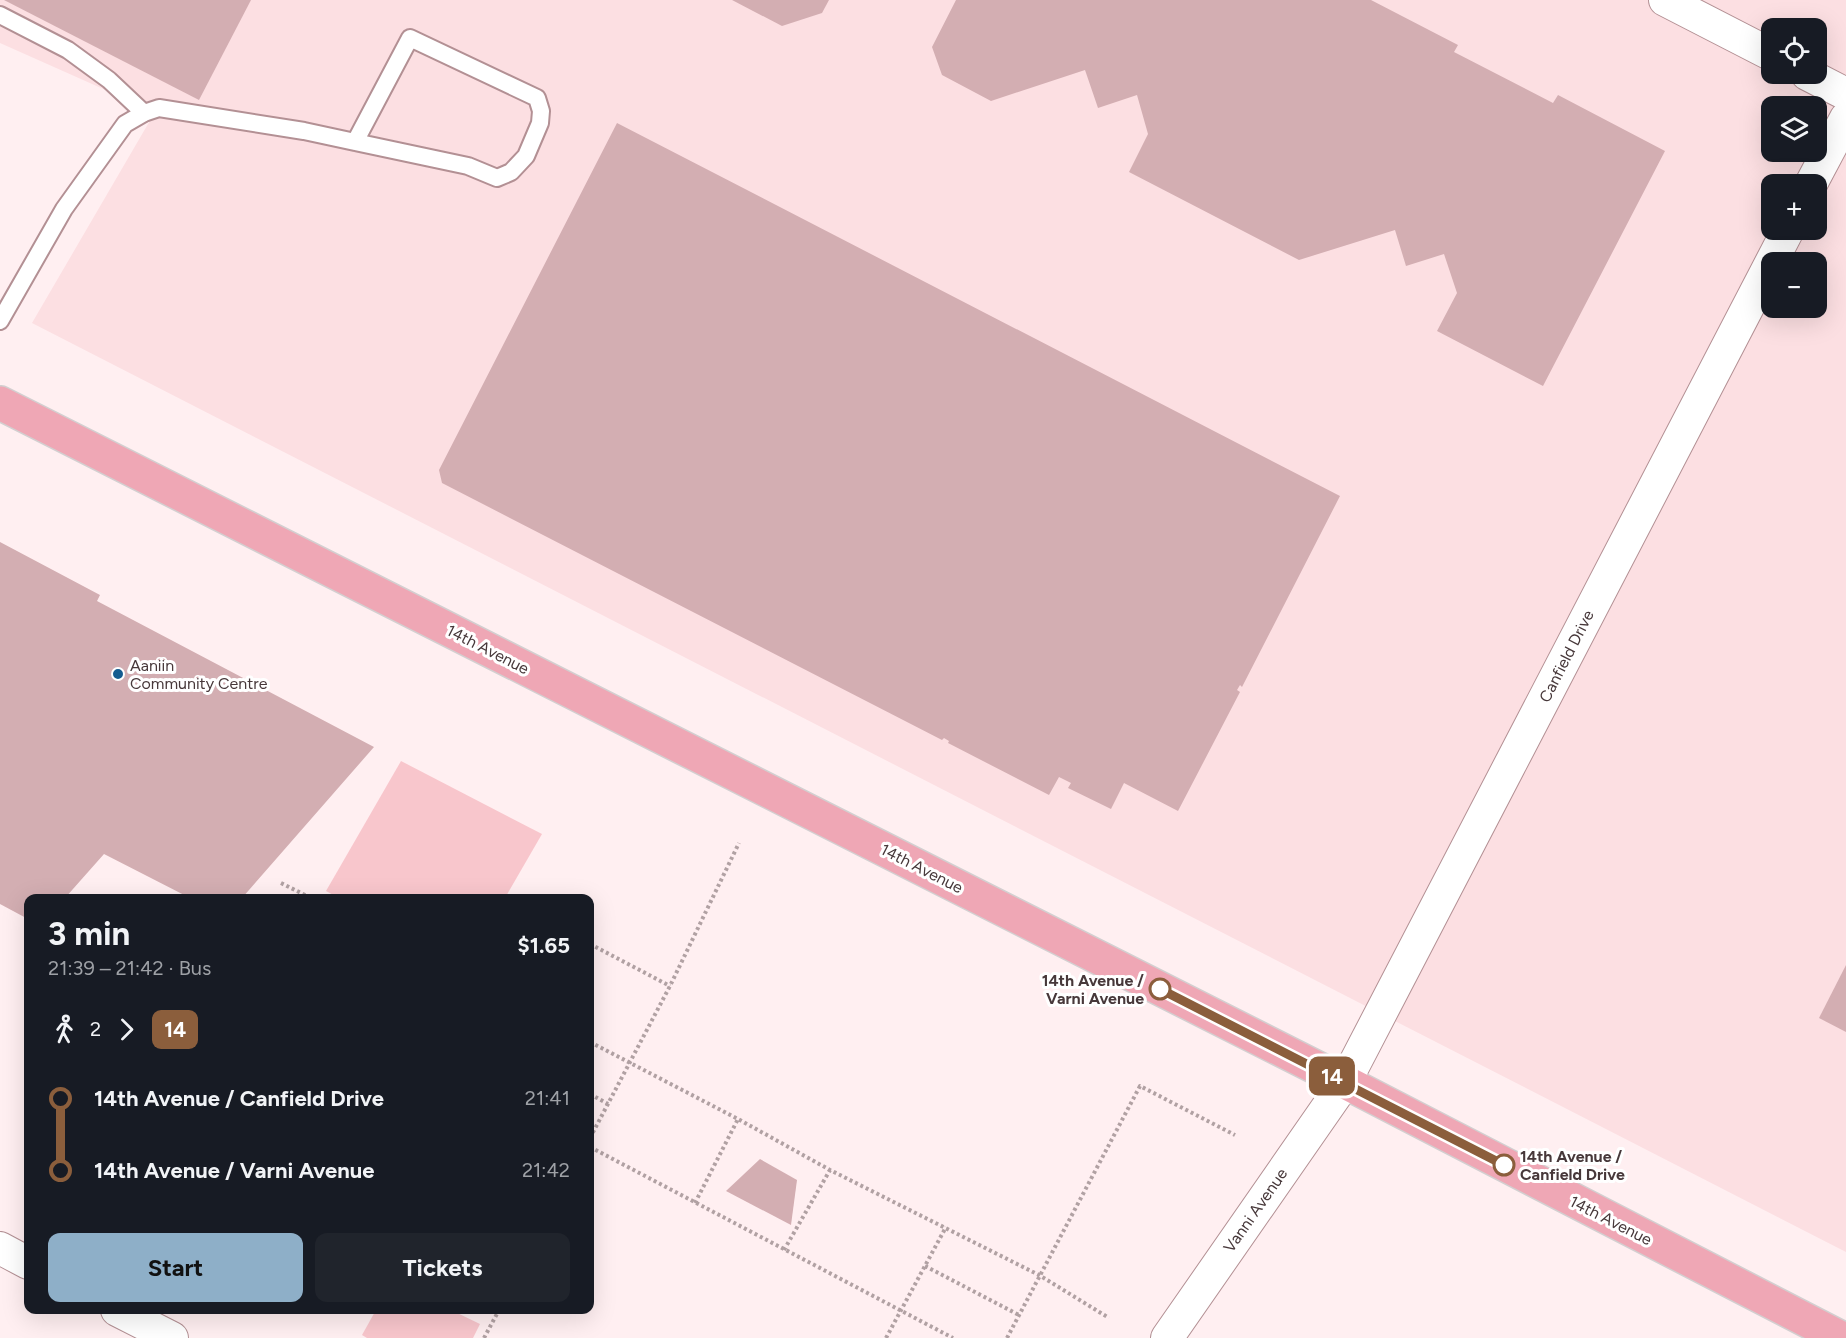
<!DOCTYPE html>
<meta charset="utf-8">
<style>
body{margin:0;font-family:Figtree,sans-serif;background:#20242c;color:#f1f3f6;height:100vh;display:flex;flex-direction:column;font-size:22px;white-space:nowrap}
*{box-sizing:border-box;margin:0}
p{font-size:20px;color:#9ea1a6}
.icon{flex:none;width:33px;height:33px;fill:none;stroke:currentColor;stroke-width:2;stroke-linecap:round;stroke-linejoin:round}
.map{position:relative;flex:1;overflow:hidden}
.side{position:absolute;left:24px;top:894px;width:570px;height:420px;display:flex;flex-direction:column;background:#171b24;border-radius:12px;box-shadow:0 6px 24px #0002}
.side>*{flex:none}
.badge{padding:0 12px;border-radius:9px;font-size:21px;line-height:39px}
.fabs{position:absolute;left:1761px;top:18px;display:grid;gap:12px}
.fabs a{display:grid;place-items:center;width:66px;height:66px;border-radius:12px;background:#171b24;box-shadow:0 6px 24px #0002;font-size:30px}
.map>.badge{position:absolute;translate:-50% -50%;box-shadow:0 0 0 3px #fff}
.legs{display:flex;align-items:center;gap:9px;height:66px;padding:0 24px;font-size:20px}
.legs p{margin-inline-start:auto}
.summary{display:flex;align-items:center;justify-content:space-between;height:102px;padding:0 24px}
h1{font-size:33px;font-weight:700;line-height:45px}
.button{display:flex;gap:12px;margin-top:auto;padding:12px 24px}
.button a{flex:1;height:69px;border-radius:12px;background:#8eafc8;color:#111;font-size:24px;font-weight:700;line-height:69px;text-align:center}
.button a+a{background:#20242c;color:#f1f3f6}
ul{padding:0 24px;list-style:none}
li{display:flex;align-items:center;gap:21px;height:72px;font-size:22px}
li i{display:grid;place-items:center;width:9px;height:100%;margin:0 8px;background:currentColor}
li i::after{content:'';width:15px;height:15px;margin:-8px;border:4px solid;border-radius:50%;background:#171b24}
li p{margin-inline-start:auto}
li:first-child i{background:linear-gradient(#0000 50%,currentColor 0)}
li:last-child i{background:linear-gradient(currentColor 50%,#0000 0)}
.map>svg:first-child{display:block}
</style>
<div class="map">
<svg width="1846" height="1338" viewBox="0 0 1846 1338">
<rect width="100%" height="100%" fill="#ffeff1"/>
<path fill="#fcdfe2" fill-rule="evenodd" d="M 0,0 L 1846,0 L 1846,1252 L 32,323 L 155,112 L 0,43 ZM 1772,28 L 1816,28 L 1816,74 L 1772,74 ZM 1772,106 L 1816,106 L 1816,152 L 1772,152 ZM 1772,184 L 1816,184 L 1816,230 L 1772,230 ZM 1772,262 L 1816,262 L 1816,308 L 1772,308 Z"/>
<g fill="#f8c6cc">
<polygon points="401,761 542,834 505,898 339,898 326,891"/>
<polygon points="376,1310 451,1310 480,1324 473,1338 367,1338 362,1335"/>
</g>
<g fill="#d3aeb2">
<polygon points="4,0 251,0 199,100"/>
<polygon points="732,0 829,0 822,13 782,26"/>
<polygon points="956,0 1371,0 1458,45 1454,52 1553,103 1558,95 1665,151 1543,386 1437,331 1457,293 1444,254 1406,266 1395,230 1299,260 1129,172 1148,134 1137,95 1098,108 1085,70 991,101 942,75 932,47"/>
<polygon points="617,123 1340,496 1242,687 1240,685 1237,690 1240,692 1178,811 1124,783 1111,809 1068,788 1071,783 1059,777 1049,795 948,743 949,741 944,738 942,740 442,483 439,470"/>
<polygon points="0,542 100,595 97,601 374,747 242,898 190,898 104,854 65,898 28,898 28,919 0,904"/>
<polygon points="1846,965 1846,1032 1819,1018"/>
<polygon points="760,1159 797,1180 791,1225 726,1191"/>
</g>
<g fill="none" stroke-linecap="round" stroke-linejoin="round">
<defs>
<g id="lane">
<polyline points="0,15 68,50 109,80 144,113"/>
<polyline points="0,321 64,209 125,124 144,113 159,108 304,131 355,142 468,166 497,178 511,172 526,156 540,123 541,111 537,98 410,38 355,142"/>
</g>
<g id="street">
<polyline points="1665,0 1772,55"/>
<polyline points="1807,74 1846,94"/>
<polyline points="1811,184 1846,118"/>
<polyline points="0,1248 28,1263"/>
<polyline points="117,1310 172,1338"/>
<polyline points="1167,1338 1345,1082 1788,230"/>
</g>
<polyline id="primary" points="0,403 1345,1082 1841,1338"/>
</defs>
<use href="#lane" stroke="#b39094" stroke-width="20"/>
<use href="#street" stroke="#b39094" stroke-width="34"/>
<use href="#primary" stroke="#d3cfd0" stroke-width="36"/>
<g stroke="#b1a1a3" stroke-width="4" stroke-dasharray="3 3" stroke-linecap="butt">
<polyline points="281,883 311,898"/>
<polyline points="590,944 670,986"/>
<polyline points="590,1042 738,1119 830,1170 1039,1275 1109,1318"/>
<polyline points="590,1094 608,1104"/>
<polyline points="590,1138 670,986 739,843"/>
<polyline points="590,1147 953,1338"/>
<polyline points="695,1203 738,1119"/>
<polyline points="784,1250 830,1170"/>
<polyline points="925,1266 1019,1315"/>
<polyline points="484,1338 499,1310"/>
<polyline points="886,1338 946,1227"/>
<polyline points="1007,1338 1140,1086 1235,1135"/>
</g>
<use href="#lane" stroke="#fff" stroke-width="16"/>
<use href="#street" stroke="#fff" stroke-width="32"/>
<use href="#primary" stroke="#efa7b5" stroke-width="33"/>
</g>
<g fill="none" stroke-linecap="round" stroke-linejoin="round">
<defs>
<polyline id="line-1" points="1160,989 1504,1165"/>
</defs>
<use href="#line-1" stroke="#fff" stroke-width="14"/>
<use href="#line-1" stroke="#8b5e3c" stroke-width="9"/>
</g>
<circle fill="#155c90" stroke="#fff" stroke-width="2" cx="118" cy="674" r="6"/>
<g fill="#fff" stroke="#8b5e3c" stroke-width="3">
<circle cx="1160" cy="989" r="10"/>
<circle cx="1504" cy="1165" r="10"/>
</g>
<g text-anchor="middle" stroke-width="6" stroke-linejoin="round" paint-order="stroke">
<g font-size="16" fill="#47383a" stroke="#fff">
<text transform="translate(488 649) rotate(27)" y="6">14th Avenue</text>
<text transform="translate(1566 656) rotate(-63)" y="6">Canfield Drive</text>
<text transform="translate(922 868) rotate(27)" y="6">14th Avenue</text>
<text transform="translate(1255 1210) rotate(-55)" y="6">Vanni Avenue</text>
<text transform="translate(1611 1220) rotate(27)" y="6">14th Avenue</text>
</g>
<g font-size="16" fill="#47383a" stroke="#fff" text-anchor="start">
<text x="130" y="671">Aaniin<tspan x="130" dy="18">Community Centre</tspan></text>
</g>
<g font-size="16" font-weight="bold" fill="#47383a" stroke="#fff" text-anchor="end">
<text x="1144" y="986">14th Avenue /<tspan x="1144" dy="18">Varni Avenue</tspan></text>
<text x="1520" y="1162" text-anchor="start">14th Avenue /<tspan x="1520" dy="18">Canfield Drive</tspan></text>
</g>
</g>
</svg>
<div class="fabs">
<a><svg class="icon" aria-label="locate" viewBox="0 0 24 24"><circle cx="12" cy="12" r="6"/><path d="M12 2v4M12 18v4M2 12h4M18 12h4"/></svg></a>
<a><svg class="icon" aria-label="layers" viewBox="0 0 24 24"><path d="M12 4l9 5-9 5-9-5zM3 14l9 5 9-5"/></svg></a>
<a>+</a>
<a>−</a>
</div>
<b class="badge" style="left:1332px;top:1076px;background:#8b5e3c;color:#fff">14</b>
<section class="side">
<div class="summary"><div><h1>3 min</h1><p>21:39 – 21:42 · Bus</p></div><b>$1.65</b></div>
<div class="legs"><svg class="icon" aria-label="walk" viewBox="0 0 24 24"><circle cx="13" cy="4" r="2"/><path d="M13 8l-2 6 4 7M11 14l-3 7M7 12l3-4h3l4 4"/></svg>2<svg class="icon" aria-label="forward" viewBox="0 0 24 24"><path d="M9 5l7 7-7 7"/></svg><b class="badge" style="background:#8b5e3c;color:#fff">14</b></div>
<ul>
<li><i style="color:#8b5e3c"></i><b>14th Avenue / Canfield Drive</b><p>21:41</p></li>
<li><i style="color:#8b5e3c"></i><b>14th Avenue / Varni Avenue</b><p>21:42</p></li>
</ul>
<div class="button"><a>Start</a><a>Tickets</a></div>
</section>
</div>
